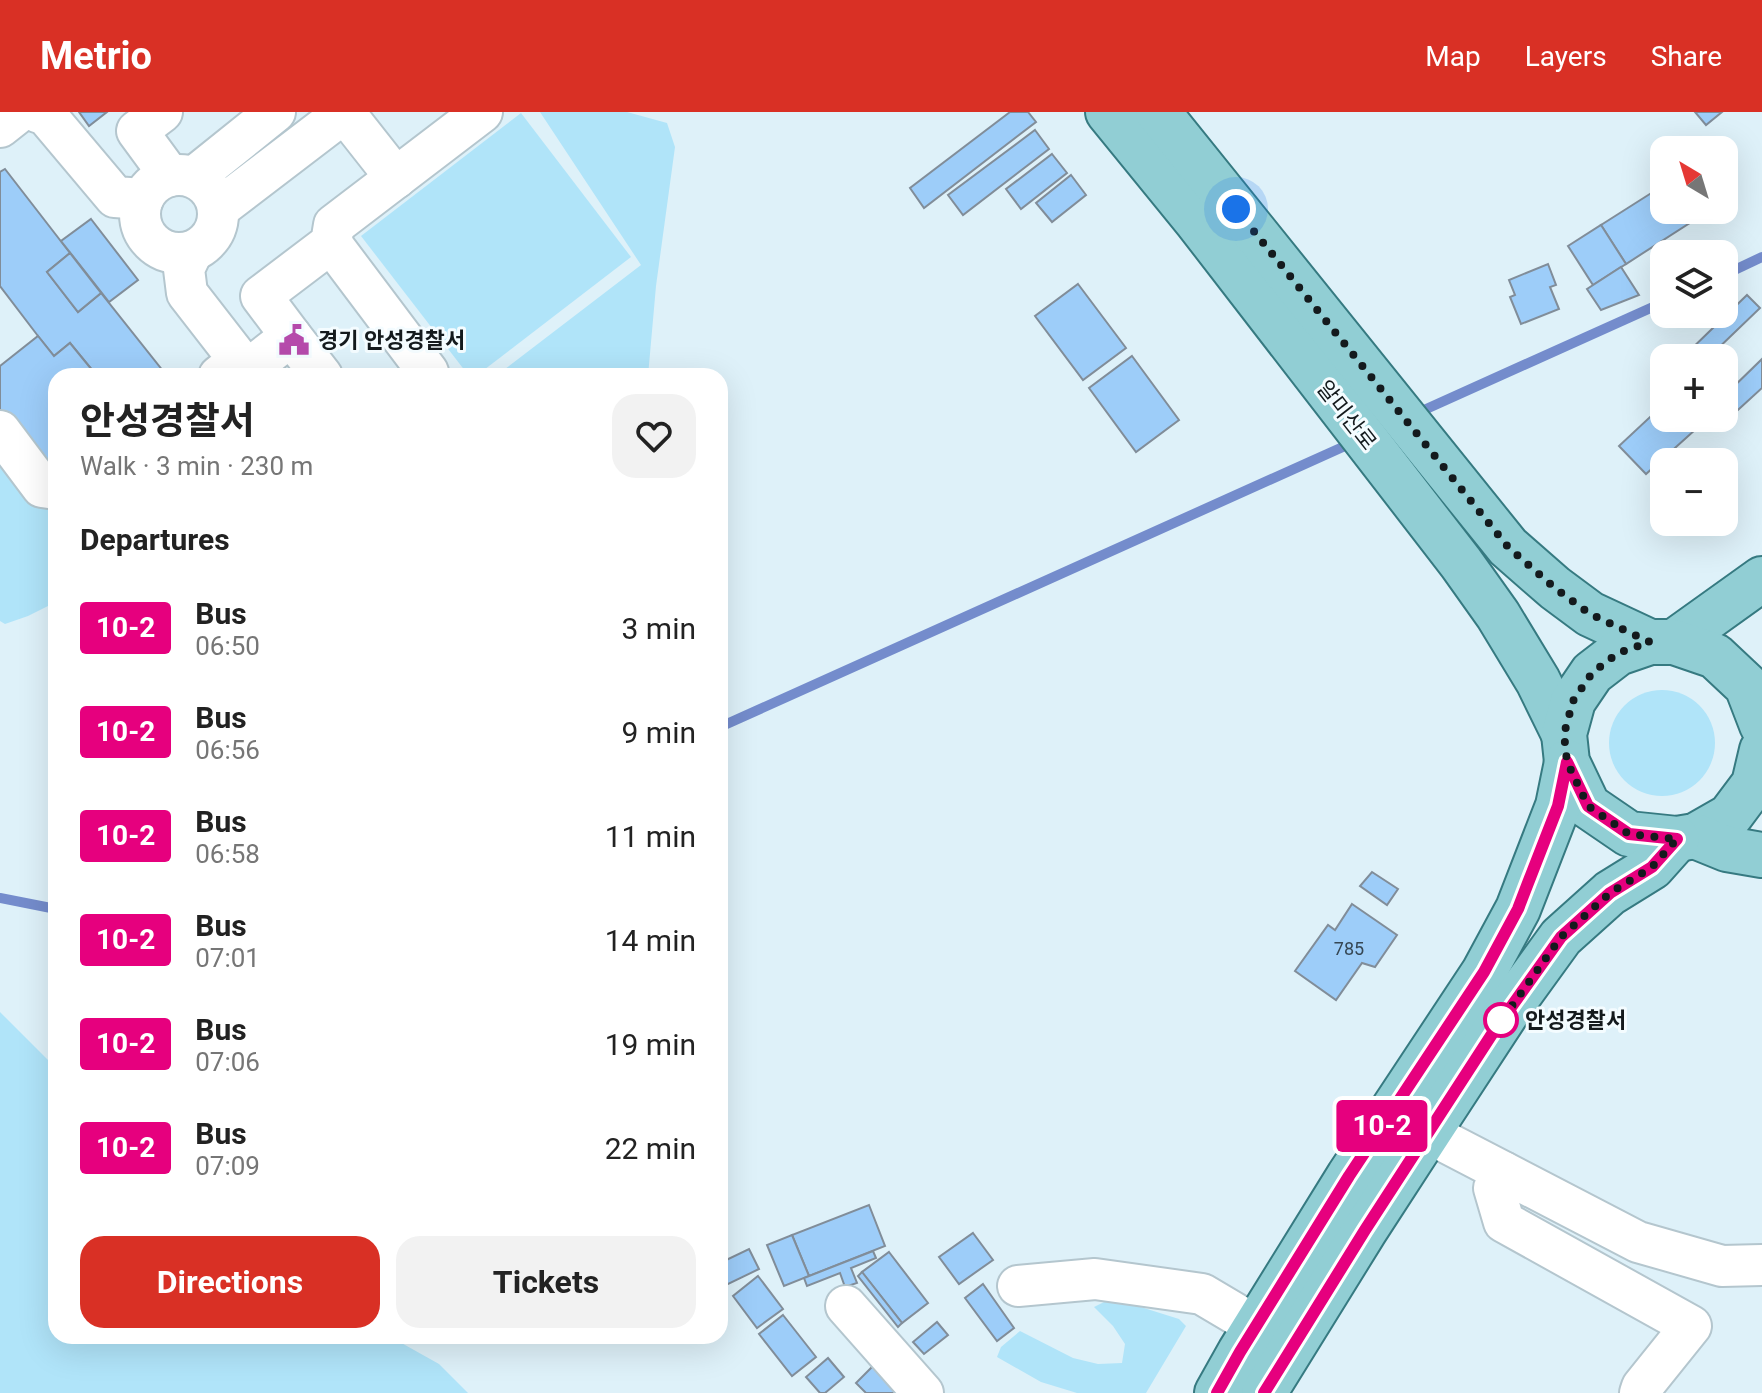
<!DOCTYPE html>
<meta charset="utf-8">
<style>
body{margin:0;font-family:Roboto,"Noto Sans KR",sans-serif;background:#f2f2f2;color:#222;height:100vh;display:flex;flex-direction:column;font-size:30px;white-space:nowrap}
*{box-sizing:border-box;margin:0}
p{font-size:26px;color:#767676}
.icon{flex:none;width:44px;height:44px;fill:none;stroke:currentColor;stroke-width:2;stroke-linecap:round;stroke-linejoin:round}
.map{position:relative;flex:1;overflow:hidden}
.sheet{position:absolute;left:48px;top:256px;width:680px;height:976px;display:flex;flex-direction:column;background:#fff;border-radius:24px;box-shadow:0 8px 32px #0002}
.sheet>*{flex:none}
.badge{padding:0 16px;border-radius:6px;font-size:28px;line-height:52px}
.needle{width:52px;rotate:322deg}
.buttons{position:absolute;left:1650px;top:24px;display:grid;gap:16px}
.buttons a{display:grid;place-items:center;width:88px;height:88px;border-radius:16px;background:#fff;box-shadow:0 8px 32px #0002;font-size:40px}
.you{position:absolute;width:40px;height:40px;margin:-20px;border:6px solid #fff;border-radius:50%;background:#1a73e8;box-shadow:0 0 0 12px #1a73e833}
.map>.badge{position:absolute;translate:-50% -50%;box-shadow:0 0 0 4px #fff}
h2{padding:0 32px;font-size:30px;line-height:72px}
.round{display:grid;place-items:center;flex:none;width:84px;height:84px;border-radius:24px;background:#f2f2f2}
.summary{display:flex;align-items:center;justify-content:space-between;height:136px;padding:0 32px}
h1{font-size:38px;font-weight:700;line-height:60px}
.cta{display:flex;gap:16px;margin-top:auto;padding:16px 32px}
.cta a{flex:1;height:92px;border-radius:24px;background:#d93025;color:#fff;font-size:32px;font-weight:700;line-height:92px;text-align:center}
.cta a+a{background:#f2f2f2;color:#222}
ul{padding:0;list-style:none}
li{display:flex;align-items:center;gap:24px;height:104px;padding:0 32px}
li div{flex:1}
li b{display:block;font-size:30px}
li em{font-style:normal}
li .badge{min-width:88px;font-weight:700;text-align:center}
header{display:flex;align-items:center;gap:48px;box-sizing:border-box;height:112px;padding:0 40px;background:#d93025;color:#fff}
header strong{font-size:38px}
nav{display:flex;gap:44px;margin-inline-start:auto;font-size:28px}
.map>svg:first-child{display:block}
</style>
<header>
<strong>Metrio</strong>
<nav><a>Map</a><a>Layers</a><a>Share</a></nav>
</header>
<div class="map">
<svg width="1762" height="1281" viewBox="0 0 1762 1281">
<rect width="100%" height="100%" fill="#def1f9"/>
<g fill="#b0e4f9">
<polygon points="540,0 627,0 667,11 675,35 656,174 648,264 496,264 641,153"/>
<polygon points="521,1 631,145 476,264 469,264 361,124"/>
<polygon points="0,351 56,405 56,490 28,504 5,512 0,509"/>
<circle cx="1662" cy="631" r="53"/>
<polygon points="0,900 56,956 56,1224 389,1224 439,1252 468,1281 0,1281"/>
<polygon points="1112,1186 1179,1207 1186,1214 1146,1281 1077,1281 1041,1270 997,1245 1001,1235 1020,1219 1073,1246 1098,1252 1122,1251 1125,1232 1113,1214 1094,1195"/>
</g>
<g fill="none" stroke-linecap="round" stroke-linejoin="round">
<g stroke="#748ccc" stroke-width="10">
<polyline points="1724,163 1762,145"/>
<polyline points="1424,298 1664,190"/>
<polyline points="720,615 1345,334"/>
<polyline points="0,786 56,797"/>
</g>
</g>
<g fill="#9dcdf9" stroke="#818d99" stroke-width="2">
<polygon points="79,0 107,0 89,14"/>
<polygon points="1010,0 1028,0 1036,10 924,96 910,76"/>
<polygon points="1695,0 1722,0 1706,13"/>
<polygon points="1035,18 1049,37 963,103 948,83"/>
<polygon points="1052,42 1067,61 1021,97 1006,77"/>
<polygon points="5,57 70,141 47,160 78,200 101,181 167,264 97,264 70,231 54,244 38,224 0,174 0,60"/>
<polygon points="1071,63 1086,83 1052,110 1036,91"/>
<polygon points="1664,73 1664,98 1710,98 1626,152 1601,113"/>
<polygon points="91,107 138,168 109,190 61,129"/>
<polygon points="1601,113 1626,152 1593,173 1568,134"/>
<polygon points="70,141 101,181 78,200 47,160"/>
<polygon points="1548,152 1556,173 1550,175 1559,197 1521,212 1510,185 1515,183 1509,168"/>
<polygon points="1621,155 1639,183 1601,198 1587,177"/>
<polygon points="1078,172 1126,236 1083,268 1035,204"/>
<polygon points="1747,183 1760,196 1708,246 1682,246"/>
<polygon points="1678,202 1709,202 1682,214"/>
<polygon points="38,224 54,244 70,231 97,264 56,264 56,346 45,355 0,299 0,254"/>
<polygon points="1132,244 1179,308 1136,340 1089,276"/>
<polygon points="1762,247 1762,276 1728,307 1724,303 1724,284"/>
<polygon points="1664,292 1664,306 1704,306 1706,308 1646,362 1619,334"/>
<polygon points="1372,760 1398,777 1387,793 1360,774"/>
<polygon points="1352,792 1397,823 1375,855 1362,851 1336,888 1295,859 1328,813 1335,818"/>
<polygon points="869,1093 885,1134 809,1164 792,1123"/>
<polygon points="973,1121 993,1148 959,1172 939,1145"/>
<polygon points="792,1123 809,1164 784,1174 767,1133"/>
<polygon points="749,1137 759,1157 724,1174 720,1166 720,1151"/>
<polygon points="873,1139 876,1146 851,1156 857,1171 845,1175 840,1161 807,1174 804,1166"/>
<polygon points="889,1140 928,1191 902,1211 862,1160"/>
<polygon points="862,1160 902,1211 898,1215 858,1164"/>
<polygon points="758,1164 783,1197 757,1216 733,1184"/>
<polygon points="983,1172 1014,1216 997,1229 965,1186"/>
<polygon points="783,1203 816,1245 792,1264 759,1222"/>
<polygon points="937,1210 948,1223 924,1242 913,1230"/>
<polygon points="828,1246 844,1265 825,1281 820,1281 806,1265"/>
<polygon points="873,1254 901,1281 866,1281 856,1271"/>
</g>
<g fill="none" stroke-linecap="round" stroke-linejoin="round">
<defs>
<g id="minor">
<polyline points="37,0 46,3 115,85 143,87"/>
<polyline points="162,0 137,19 170,64"/>
<polyline points="344,0 396,66"/>
<polyline points="0,15 19,0"/>
<circle cx="179" cy="102" r="39"/>
<polyline points="194,65 275,0"/>
<polyline points="218,97 345,0"/>
<polyline points="331,131 428,260 422,264"/>
<polyline points="192,140 184,157 187,181 239,248 219,264"/>
<polyline points="291,224 261,184 331,131 334,113 482,0"/>
<polyline points="239,248 245,260 291,224 322,264"/>
<polyline points="0,319 42,375 56,377"/>
<polyline points="1428,1021 1638,1130 1722,1154 1762,1153"/>
<polyline points="1503,1060 1494,1076 1504,1110 1691,1214 1642,1275 1640,1281"/>
<polyline points="1018,1174 1095,1167 1202,1182 1256,1214"/>
<polyline points="846,1194 923,1281"/>
</g>
<g id="major">
<polyline points="1108,0 1196,108 1461,451 1498,503 1538,569 1564,622"/>
<polyline points="1158,0 1508,435 1555,476 1590,502 1650,530"/>
<polyline points="1674,530 1762,467"/>
<polyline points="1762,613 1747,574 1715,544 1674,530 1650,530 1618,541 1592,561 1573,589 1564,622 1567,650 1588,694 1629,722 1677,727 1695,724 1730,704 1754,672 1762,638"/>
<polyline points="1695,724 1727,737 1762,743"/>
<polyline points="1217,1281 1240,1240 1349,1064 1484,860 1518,797 1558,694 1567,650"/>
<polyline points="1264,1281 1365,1118 1428,1021 1511,894 1561,825 1610,781 1652,755 1677,727"/>
</g>
</defs>
<use href="#minor" stroke="#b4c6ce" stroke-width="44"/>
<use href="#major" stroke="#367a81" stroke-width="48"/>
<use href="#minor" stroke="#fff" stroke-width="40"/>
<use href="#major" stroke="#91ced4" stroke-width="44"/>
</g>
<g fill="none" stroke-linecap="round" stroke-linejoin="round">
<defs>
<polyline id="line" points="1217,1281 1240,1240 1349,1064 1484,860 1518,797 1528,771 1558,694 1567,650 1588,694 1629,722 1677,727 1652,755 1610,781 1561,825 1494,919 1365,1118 1264,1281"/>
</defs>
<use href="#line" stroke="#fff" stroke-width="18"/>
<use href="#line" stroke="#e6007e" stroke-width="12"/>
<polyline stroke="#141a1d" stroke-width="8" stroke-dasharray="0 14.4" points="1236,97 1508,435 1555,476 1590,502 1650,530 1618,541 1592,561 1573,589 1564,622 1567,650 1588,694 1629,722 1677,727 1652,755 1610,781 1561,825 1494,919 1501,908"/>
</g>
<defs>
<symbol id="civic-bare" viewBox="-9 -9 18 18"><path d="M-.6-6.5H3V-4.5H.6V-3L4-1V1h2V6H-6V1h2V-1L-.6-3ZM-1.2 2.5V6h2.4V2.5Z" fill="#b54aab" stroke="#f4fcff" stroke-width="2.5" paint-order="stroke"/></symbol>
</defs>
<g fill-rule="evenodd">
<use href="#civic-bare" x="272" y="206" width="44" height="44"/>
</g>
<circle fill="#fff" stroke="#e6007e" stroke-width="4" cx="1501" cy="908" r="16"/>
<g text-anchor="middle" stroke-width="6" stroke-linejoin="round" paint-order="stroke">
<g font-size="18" fill="#364754">
<text x="1349" y="843">785</text>
</g>
<g font-size="22" font-weight="bold" fill="#141a1d" stroke="#f4fcff" text-anchor="start">
<text x="318" y="236">경기 안성경찰서</text>
</g>
<g font-size="22" fill="#141a1d" stroke="#f4fcff">
<text transform="translate(1347 303) rotate(52)" y="8">알미산로</text>
</g>
<g font-size="22" font-weight="bold" fill="#141a1d" stroke="#f4fcff" text-anchor="start">
<text x="1525" y="916">안성경찰서</text>
</g>
</g>
</svg>
<div class="buttons">
<a><svg class="needle" viewBox="-14 -14 28 28"><path d="M0-13l5 13h-10z" fill="#e53935"/><path d="M0 13l5-13h-10z" fill="#767676"/></svg></a>
<a><svg class="icon" aria-label="layers" viewBox="0 0 24 24"><path d="M12 4l9 5-9 5-9-5zM3 14l9 5 9-5"/></svg></a>
<a>+</a>
<a>−</a>
</div>
<div class="you" style="left:1236px;top:97px"></div>
<b class="badge" style="left:1382px;top:1014px;background:#e6007e;color:#fff">10-2</b>
<section class="sheet">
<div class="summary"><div><h1>안성경찰서</h1><p>Walk · 3 min · 230 m</p></div><a class="round"><svg class="icon" aria-label="heart" viewBox="0 0 24 24"><path d="M12 20l-8-8c-3-5 5-10 8-4 3-6 11-1 8 4z"/></svg></a></div>
<h2>Departures</h2>
<ul>
<li><span class="badge" style="background:#e6007e;color:#fff">10-2</span><div><b>Bus</b><p>06:50</p></div><em>3 min</em></li>
<li><span class="badge" style="background:#e6007e;color:#fff">10-2</span><div><b>Bus</b><p>06:56</p></div><em>9 min</em></li>
<li><span class="badge" style="background:#e6007e;color:#fff">10-2</span><div><b>Bus</b><p>06:58</p></div><em>11 min</em></li>
<li><span class="badge" style="background:#e6007e;color:#fff">10-2</span><div><b>Bus</b><p>07:01</p></div><em>14 min</em></li>
<li><span class="badge" style="background:#e6007e;color:#fff">10-2</span><div><b>Bus</b><p>07:06</p></div><em>19 min</em></li>
<li><span class="badge" style="background:#e6007e;color:#fff">10-2</span><div><b>Bus</b><p>07:09</p></div><em>22 min</em></li>
</ul>
<div class="cta"><a>Directions</a><a>Tickets</a></div>
</section>
</div>
